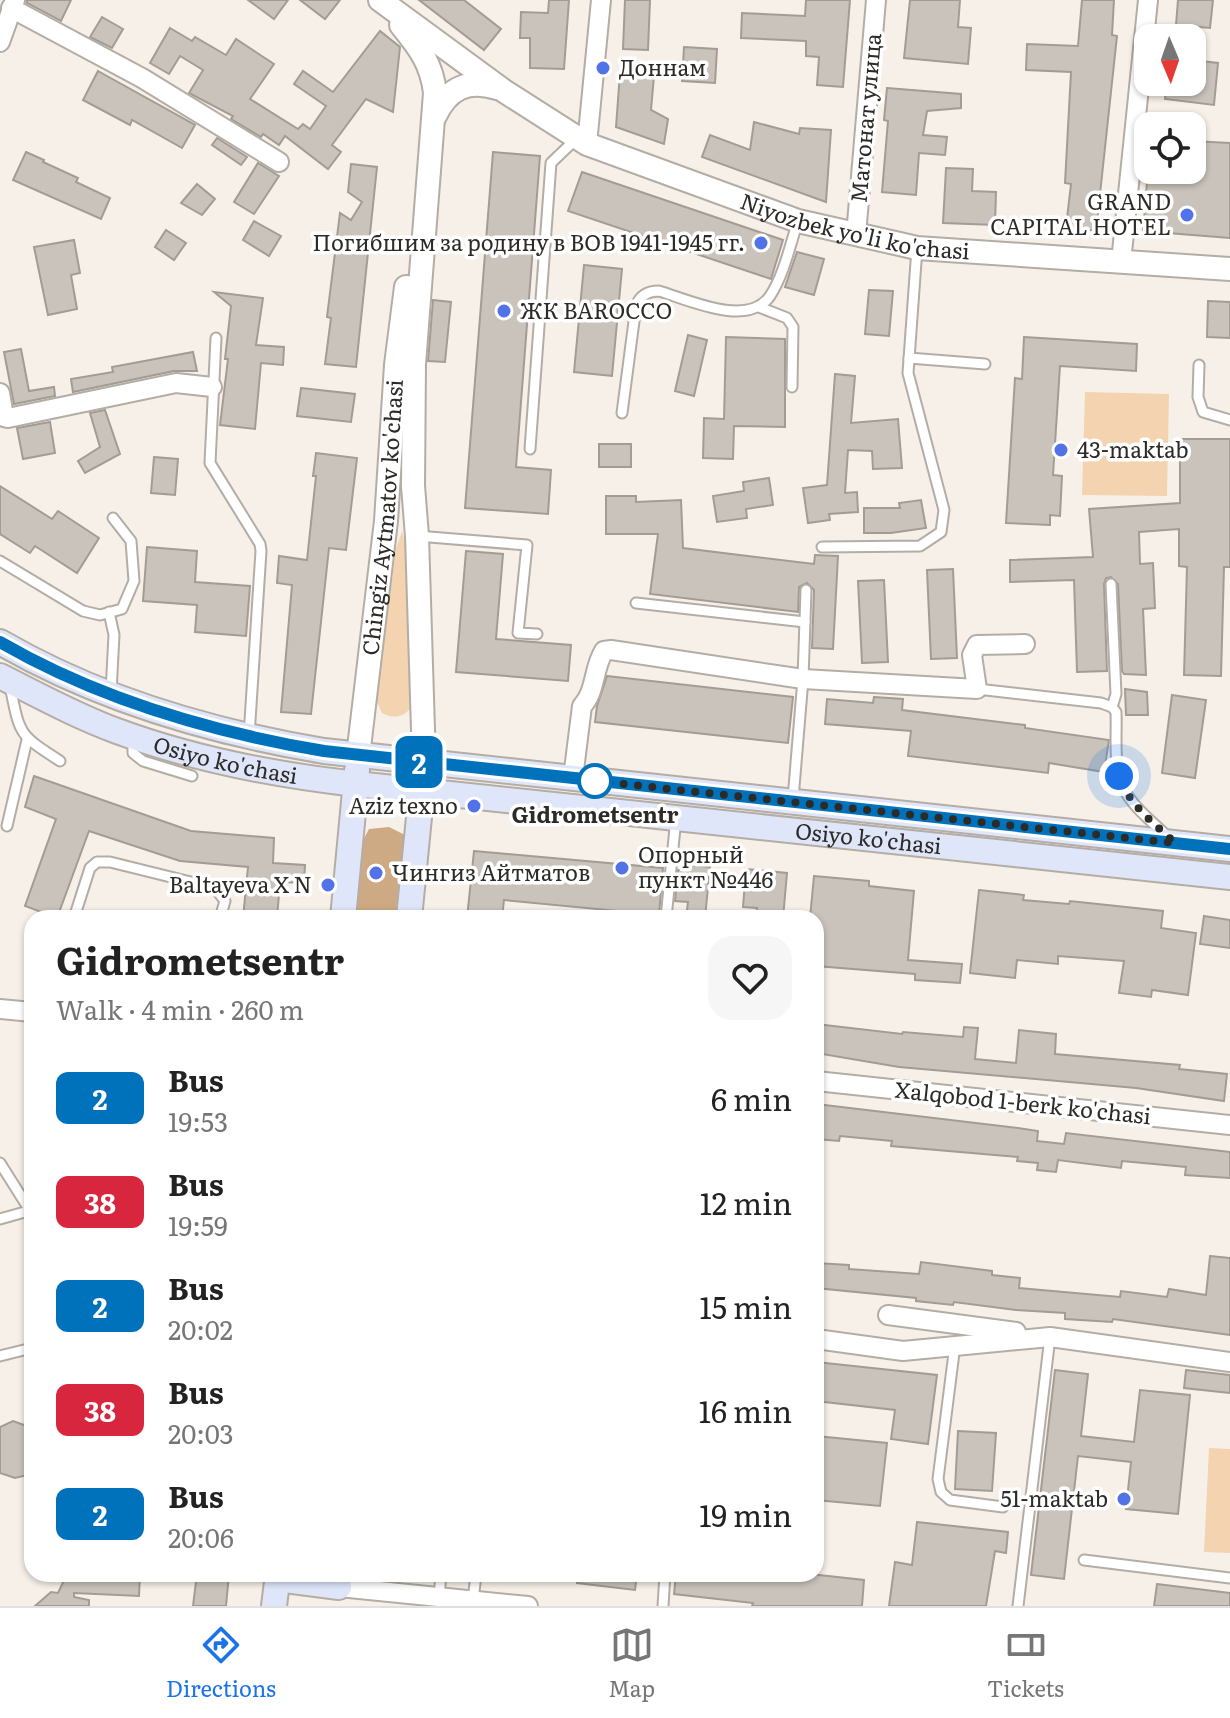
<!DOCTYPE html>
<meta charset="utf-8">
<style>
body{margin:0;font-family:Literata,serif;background:#f6f6f6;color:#222;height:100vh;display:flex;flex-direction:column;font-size:30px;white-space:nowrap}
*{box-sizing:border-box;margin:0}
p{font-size:26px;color:#767676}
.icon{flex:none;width:44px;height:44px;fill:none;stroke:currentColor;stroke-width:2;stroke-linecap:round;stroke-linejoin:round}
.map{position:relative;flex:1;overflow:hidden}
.sheet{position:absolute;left:24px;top:910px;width:800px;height:672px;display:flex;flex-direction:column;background:#fff;border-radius:24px;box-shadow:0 2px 6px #0004}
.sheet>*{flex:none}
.badge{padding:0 16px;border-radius:12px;font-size:28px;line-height:52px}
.needle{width:52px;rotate:178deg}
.buttons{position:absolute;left:1134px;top:24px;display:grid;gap:16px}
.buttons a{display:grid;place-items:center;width:72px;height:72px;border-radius:16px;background:#fff;box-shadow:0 2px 6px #0004;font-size:40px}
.you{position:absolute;width:40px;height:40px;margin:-20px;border:6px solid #fff;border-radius:50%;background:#1a73e8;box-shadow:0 0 0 12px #1a73e833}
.map>.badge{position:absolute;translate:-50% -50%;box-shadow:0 0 0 4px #fff}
.round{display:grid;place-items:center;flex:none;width:84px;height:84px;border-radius:24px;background:#f6f6f6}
.overview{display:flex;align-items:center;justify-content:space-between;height:136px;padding:0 32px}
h1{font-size:38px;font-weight:700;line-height:60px}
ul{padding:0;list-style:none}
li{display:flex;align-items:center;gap:24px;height:104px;padding:0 32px}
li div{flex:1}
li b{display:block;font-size:30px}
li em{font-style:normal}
li .badge{min-width:88px;font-weight:700;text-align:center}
.menu{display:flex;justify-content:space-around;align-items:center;height:112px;border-top:2px solid #e0e0e0;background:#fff;font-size:22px;color:#767676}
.menu a{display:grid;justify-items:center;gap:4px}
.menu .active{color:#1a73e8}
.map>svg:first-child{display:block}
</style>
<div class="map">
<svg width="1230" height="1606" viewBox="0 0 1230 1606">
<rect width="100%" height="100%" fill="#f7f0e8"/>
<g fill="#f3d3b0">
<polygon points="1085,392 1169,394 1167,496 1082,495"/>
<path d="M 402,531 L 407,550 L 411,707 C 404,718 393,719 382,713 L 376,700 L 396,549 Z"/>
<polygon points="1209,1448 1230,1449 1230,1553 1204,1552"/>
</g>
<polygon fill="#ceaa84" points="389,827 405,835 395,918 353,918 362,842 369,829"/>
<g fill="#cac3bb" stroke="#a39c95" stroke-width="2">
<polygon points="27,0 71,0 61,21 27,3"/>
<polygon points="248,0 288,0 274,19"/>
<polygon points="300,0 340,0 325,19"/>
<polygon points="419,0 464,0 501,29 484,50"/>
<polygon points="549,0 569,0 564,69 530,68 530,38 520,38 521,12 548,13"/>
<polygon points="625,0 650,0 648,50 623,49"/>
<polygon points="806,0 850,0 843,87 817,85 819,57 806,56 806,41 741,38 742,13 805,16"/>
<polygon points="910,0 960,0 958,27 971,28 968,64 904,58"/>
<polygon points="1082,0 1114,0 1112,35 1117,36 1096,231 1066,227 1071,184 1065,183 1071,72 1026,70 1027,44 1078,46"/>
<polygon points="1178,0 1213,0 1210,28 1176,25"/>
<polygon points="102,17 123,29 112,48 90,37"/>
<polygon points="170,28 192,41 195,37 226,55 236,39 274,64 250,99 298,129 303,124 310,129 326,106 294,84 303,71 333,92 380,31 400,47 393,112 366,99 332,145 341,152 328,169 285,136 279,145 263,134 261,137 231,119 233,116 189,93 203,70 180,56 169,74 150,63"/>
<polygon points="684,47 717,49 715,83 682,81"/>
<polygon points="1192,60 1218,63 1214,105 1165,99 1167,82 1192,82"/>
<polygon points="98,71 195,125 182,148 132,120 130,125 83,100"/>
<polygon points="620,73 654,76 651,110 668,119 664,144 616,127"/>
<polygon points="887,88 961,94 961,108 927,111 923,135 947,137 945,155 919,153 916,195 882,192 888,121 884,120"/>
<polygon points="754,122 799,134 800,128 831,130 826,202 702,157 710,135 750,150"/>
<polygon points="217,138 247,157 241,165 212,145"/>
<polygon points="1192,141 1230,143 1230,238 1143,231 1148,170 1192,170"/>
<polygon points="26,152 44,160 43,162 78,178 76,182 110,198 101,219 13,180"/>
<polygon points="493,152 540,156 516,467 551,470 548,514 465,508"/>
<polygon points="258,163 279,176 254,214 234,202"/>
<polygon points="351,164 377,167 356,367 325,364 331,318 327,317 340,213 351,220 362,202 348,192"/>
<polygon points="946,168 973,169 972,191 996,192 995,225 943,223"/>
<polygon points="582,172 783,240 771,279 568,211"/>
<polygon points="197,184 215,199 202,215 181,203"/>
<polygon points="254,221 281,236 269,256 243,240"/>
<polygon points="166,230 186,243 174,260 155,247"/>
<polygon points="74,240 80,273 71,275 77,309 48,315 34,247"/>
<polygon points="797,252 824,259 814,295 785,287"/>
<polygon points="584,265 622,269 612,376 574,372"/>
<polygon points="869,290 893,291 889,336 865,334"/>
<polygon points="214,292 263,298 256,345 284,347 283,365 261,363 255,429 220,425 228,359 225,359 231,306"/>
<polygon points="433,300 451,302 445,362 428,361"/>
<polygon points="1208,301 1230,302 1230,338 1207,337"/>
<polygon points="688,335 707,340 694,396 675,391"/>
<polygon points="726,337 785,339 785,427 734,426 733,459 703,458 704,418 724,419"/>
<polygon points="1024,337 1137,344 1136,371 1060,366 1053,475 1062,476 1060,516 1050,515 1050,525 1006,523 1015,378 1022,379"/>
<polygon points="21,349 29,391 54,387 55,396 14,404 4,352"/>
<polygon points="193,352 197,371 174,371 73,392 71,379 113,372 112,367"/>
<polygon points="835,374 855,376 851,423 898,419 902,468 873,469 872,451 848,450 845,493 857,492 858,512 829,514 830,520 808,523 803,488 827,485"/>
<polygon points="301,388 355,394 351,422 297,416"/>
<polygon points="105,410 120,454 85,473 78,461 100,447 90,413"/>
<polygon points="50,422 55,453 23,459 17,428"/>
<polygon points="1180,439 1230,439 1230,567 1224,567 1221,676 1184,675 1187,567 1179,566 1179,529 1139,532 1140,564 1153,563 1155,608 1143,609 1146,675 1124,674 1122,671 1118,584 1111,577 1106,578 1104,584 1107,671 1077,672 1074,580 1010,582 1010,560 1093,557 1089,509 1180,503"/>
<rect x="599" y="444" width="32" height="23"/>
<polygon points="316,453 357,458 346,550 329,548 311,714 281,712 292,585 277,583 279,556 307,560 316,476 313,476"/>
<polygon points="154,457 178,459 175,495 151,493"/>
<polygon points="769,478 773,505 746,509 747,518 717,522 713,496 744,491 743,482"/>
<polygon points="0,486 52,519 58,511 99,538 77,573 35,546 30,553 0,534"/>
<polygon points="606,496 636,496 636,502 681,500 683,548 814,564 815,555 838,556 833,649 812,648 814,590 807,583 799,587 798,612 650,594 658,534 606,534"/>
<polygon points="921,500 926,528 891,533 864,533 864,508 900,508 899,503"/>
<polygon points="147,547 197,551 195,582 250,586 246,636 195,632 197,605 143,601"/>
<polygon points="466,551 503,554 496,639 571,645 568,681 456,672"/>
<polygon points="953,569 957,658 931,659 927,570"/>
<polygon points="884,580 888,662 862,663 858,581"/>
<polygon points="607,676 793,697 788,743 595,722 597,706"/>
<polygon points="1125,689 1147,692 1148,715 1126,715"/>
<polygon points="1172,695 1206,700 1195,778 1162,773"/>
<polygon points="874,697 903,699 902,710 1025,725 1025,728 1109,740 1104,772 1049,763 1048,773 908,756 911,731 825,724 827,699 873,703"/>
<polygon points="34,776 191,831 274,838 273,863 305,865 304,883 280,882 277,918 243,918 248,867 180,861 89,831 57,918 25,906 56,819 25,807"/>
<polygon points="474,851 663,868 659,915 504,900 502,918 467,918"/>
<polygon points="683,864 710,867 705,918 686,918 688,902 675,901 678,870 682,870"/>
<polygon points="746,869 787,873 783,918 755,918 757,908 743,907"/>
<polygon points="814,876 869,881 869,886 914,891 908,960 962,964 960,983 915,980 915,974 816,966 816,918 810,918"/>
<polygon points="979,890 1024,895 1023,900 1069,904 1070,901 1163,911 1161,928 1196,933 1188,995 1152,990 1151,997 1119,993 1124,961 1058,956 1058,964 1017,960 1015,978 970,973"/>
<polygon points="1204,916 1230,920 1230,948 1200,944"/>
<polygon points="816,1024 902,1034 903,1032 963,1037 964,1027 978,1028 975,1059 1016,1063 1019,1030 1056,1034 1055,1054 1180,1065 1179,1069 1227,1074 1224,1101 1136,1088 899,1067 816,1053"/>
<polygon points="816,1104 1018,1128 1038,1131 1037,1141 1064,1144 1066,1133 1230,1152 1230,1178 1185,1175 1186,1167 1122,1161 1121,1168 1058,1160 1056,1172 1037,1170 1038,1163 1017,1161 1018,1157 891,1146 892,1141 840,1136 839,1141 816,1139"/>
<polygon points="1210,1256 1230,1258 1230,1335 1113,1319 1112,1322 1065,1319 1065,1313 1016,1310 954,1302 953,1305 916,1301 916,1298 816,1288 816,1263 849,1265 849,1269 919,1274 921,1262 992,1271 992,1275 1020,1278 1019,1288 1120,1297 1121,1291 1167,1297 1169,1289 1206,1295"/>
<polygon points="816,1362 937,1375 928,1444 891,1439 895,1410 816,1401"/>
<polygon points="1055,1370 1088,1374 1081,1436 1134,1442 1140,1390 1190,1395 1178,1514 1126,1509 1131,1462 1078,1456 1064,1579 1031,1575"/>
<polygon points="1186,1370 1230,1375 1230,1393 1184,1388"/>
<polygon points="13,1421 32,1428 32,1474 15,1478 0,1473 0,1427"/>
<polygon points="958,1431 996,1433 992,1491 955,1489"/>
<polygon points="816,1436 887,1443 880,1506 816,1500"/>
<polygon points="917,1522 1008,1532 1006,1553 995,1551 986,1606 889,1606 895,1562 912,1565"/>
<polygon points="67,1574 140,1574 139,1596 74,1593 74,1597 89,1600 89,1606 35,1606 51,1592 58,1593"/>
<polygon points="197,1574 229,1574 226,1606 193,1606"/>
<polygon points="577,1574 637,1574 635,1590 577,1583"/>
<polygon points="676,1574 810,1574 864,1580 862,1606 752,1606 753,1603 674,1594"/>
<polygon points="1157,1584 1230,1593 1230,1606 1154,1606"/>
</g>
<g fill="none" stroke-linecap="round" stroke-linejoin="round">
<defs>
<g id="service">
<polyline points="759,307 787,318 793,327 792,387"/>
<polyline points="216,338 210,463 260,544 261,551 249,736"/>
<polyline points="909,358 985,364"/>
<polyline points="1199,365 1198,397 1203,412 1230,420"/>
<path d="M 622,413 L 636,306 C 640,295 648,291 659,291 C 689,300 748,328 770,296 C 784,275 790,245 798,221"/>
<polyline points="530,449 551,163 577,138"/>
<polyline points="417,536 527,545 518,633 537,634"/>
<polyline points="822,547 920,546 941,532 944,510 908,373 917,248"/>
<polyline points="0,561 83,611 100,615 122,609 134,581 131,541 113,518"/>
<polyline points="1111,584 1116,694 1112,707"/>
<polyline points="636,603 805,622"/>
<polyline points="109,612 114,635 111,692"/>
<path d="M 10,686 C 20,735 18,734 60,761"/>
<path d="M 977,689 L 1101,703 L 1112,707 L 1116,712 C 1117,735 1113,766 1123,787 C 1132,807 1154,823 1169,838"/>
<polyline points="133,740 133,753 143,761 192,776"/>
<polyline points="793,799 803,679 806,590"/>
<polyline points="7,826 27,740"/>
<polyline points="74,918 90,868 97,862 110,862 215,888 225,901 220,918"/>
<polyline points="528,918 533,918"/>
<polyline points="666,918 676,818"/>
<polyline points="0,1163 29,1209"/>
<polyline points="0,1219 32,1210"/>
<polyline points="955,1345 938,1479 941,1492 950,1500 1003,1507"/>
<polyline points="0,1356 32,1348"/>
<polyline points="1084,1560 1230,1578"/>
<polyline points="439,1597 441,1574"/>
<polyline points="473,1601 476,1574"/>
<polyline points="663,1606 665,1574"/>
<polyline points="1018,1606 1050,1337"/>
</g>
<g id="minor">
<polyline points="11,8 142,78 279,162"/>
<polyline points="0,42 15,0"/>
<polyline points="587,144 601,0"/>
<polyline points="856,235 876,0"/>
<polyline points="1121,262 1148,0"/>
<polyline points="0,393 4,417 8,418 176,383 212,387"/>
<path d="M 573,778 L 582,706 C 596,692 593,668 604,651 L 611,650 L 803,679 L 977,689 L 972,655 L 977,645 L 1025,644"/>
<polyline points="0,1009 32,1012"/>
<polyline points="816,1081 1230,1125"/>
<polyline points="888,1315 1016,1332"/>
<polyline points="816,1339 903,1351 1050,1337 1230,1362"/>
<polyline points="339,1587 528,1606"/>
</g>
<g id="tertiary">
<path id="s1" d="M 380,0 L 504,91 L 587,144 L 798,221 L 917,248 L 1230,269"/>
<path d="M 401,25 C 419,47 432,64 435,93 L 414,364 L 413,486 L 417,536 L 424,762"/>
<path d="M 435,116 C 448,88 468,79 497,88"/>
<path id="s2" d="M 358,756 L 386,521 L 396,365 L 406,287"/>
</g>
<g id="secondary">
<path d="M 0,642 C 100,700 211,732 324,751 L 1230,849"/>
<path id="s3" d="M 0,676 C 38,695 76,716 117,731 C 193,759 275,775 356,784 L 1230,877"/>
<polyline points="343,918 357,770"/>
<polyline points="409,918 423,777"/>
<polyline points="277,1579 339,1587"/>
<polyline points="274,1606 278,1574"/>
</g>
</defs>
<use href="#service" stroke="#b4ada5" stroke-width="13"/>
<use href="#minor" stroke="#b4ada5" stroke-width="22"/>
<use href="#tertiary" stroke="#b4ada5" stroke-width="26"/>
<use href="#secondary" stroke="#b4ada5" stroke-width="28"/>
<use href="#service" stroke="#fff" stroke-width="9"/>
<use href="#minor" stroke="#fff" stroke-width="18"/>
<use href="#tertiary" stroke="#fff" stroke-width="22"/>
<use href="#secondary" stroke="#dfe6fa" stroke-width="24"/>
</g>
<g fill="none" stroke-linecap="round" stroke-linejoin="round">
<defs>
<path id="line" d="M 0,642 C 100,700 211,732 324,751 L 1230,849"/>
</defs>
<use href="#line" stroke="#fff" stroke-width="18"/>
<use href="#line" stroke="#0072bc" stroke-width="12"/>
<path stroke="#2d2b28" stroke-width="8" stroke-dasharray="0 14.4" d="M 595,781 L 1175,843 C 1154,823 1128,804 1119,776"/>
</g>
<g fill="#5173e7" stroke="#fff" stroke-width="3">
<circle cx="603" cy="68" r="8"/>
<circle cx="1187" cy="215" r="8"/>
<circle cx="761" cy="243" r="8"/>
<circle cx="504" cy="311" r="8"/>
<circle cx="1061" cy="450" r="8"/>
<circle cx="474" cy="806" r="8"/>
<circle cx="622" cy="868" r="8"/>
<circle cx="376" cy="873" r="8"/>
<circle cx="328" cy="885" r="8"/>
<circle cx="1124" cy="1499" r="8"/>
</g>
<circle fill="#fff" stroke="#0072bc" stroke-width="4" cx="595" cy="781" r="16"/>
<g text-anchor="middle" stroke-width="7" stroke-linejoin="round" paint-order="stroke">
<g font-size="22" fill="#2d2b28" stroke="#fff" text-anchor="start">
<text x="619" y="76">Доннам</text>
<text x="1171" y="210" text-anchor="end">GRAND<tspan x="1171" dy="25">CAPITAL HOTEL</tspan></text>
<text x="745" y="251" text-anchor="end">Погибшим за родину в ВОВ 1941-1945 гг.</text>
<text x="520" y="319">ЖК BAROCCO</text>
<text x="1077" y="458">43-maktab</text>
<text x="458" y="814" text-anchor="end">Aziz texno</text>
<text x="638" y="863">Опорный<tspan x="638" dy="25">пункт №446</tspan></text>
<text x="392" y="881">Чингиз Айтматов</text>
<text x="312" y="893" text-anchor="end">Baltayeva X N</text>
<text x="1108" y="1507" text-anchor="end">51-maktab</text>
</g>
<g font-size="22" fill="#2d2b28" stroke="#fff">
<text transform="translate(866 118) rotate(-85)" y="8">Матонат улица</text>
<text dy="8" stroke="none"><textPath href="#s1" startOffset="534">Niyozbek yo'li ko'chasi</textPath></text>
<text dy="8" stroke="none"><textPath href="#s2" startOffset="240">Chingiz Aytmatov ko'chasi</textPath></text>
<text dy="8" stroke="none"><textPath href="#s3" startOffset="242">Osiyo ko'chasi</textPath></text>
<text dy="8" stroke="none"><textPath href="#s3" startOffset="890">Osiyo ko'chasi</textPath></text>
<text transform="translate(1023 1103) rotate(6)" y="8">Xalqobod 1-berk ko'chasi</text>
</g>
<g font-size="22" font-weight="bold" fill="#2d2b28" stroke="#fff">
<text x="595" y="823">Gidrometsentr</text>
</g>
</g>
</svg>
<div class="buttons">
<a><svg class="needle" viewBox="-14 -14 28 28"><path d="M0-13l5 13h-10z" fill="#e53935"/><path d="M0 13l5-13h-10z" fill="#767676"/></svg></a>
<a><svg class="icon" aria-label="locate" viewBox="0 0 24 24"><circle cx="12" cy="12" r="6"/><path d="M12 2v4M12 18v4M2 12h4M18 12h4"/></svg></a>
</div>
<div class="you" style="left:1119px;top:776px"></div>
<b class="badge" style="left:419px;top:762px;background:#0072bc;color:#fff">2</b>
<section class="sheet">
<div class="overview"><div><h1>Gidrometsentr</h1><p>Walk · 4 min · 260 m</p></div><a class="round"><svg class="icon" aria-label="heart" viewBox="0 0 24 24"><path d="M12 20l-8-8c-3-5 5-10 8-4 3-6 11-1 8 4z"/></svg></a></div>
<ul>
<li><span class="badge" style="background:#0072bc;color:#fff">2</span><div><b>Bus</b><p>19:53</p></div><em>6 min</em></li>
<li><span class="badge" style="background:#d7263d;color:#fff">38</span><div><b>Bus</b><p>19:59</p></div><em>12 min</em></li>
<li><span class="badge" style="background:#0072bc;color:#fff">2</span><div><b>Bus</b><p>20:02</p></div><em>15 min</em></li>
<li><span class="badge" style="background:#d7263d;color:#fff">38</span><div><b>Bus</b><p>20:03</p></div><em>16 min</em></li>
<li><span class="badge" style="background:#0072bc;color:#fff">2</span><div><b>Bus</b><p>20:06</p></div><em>19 min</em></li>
</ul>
</section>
</div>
<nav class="menu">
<a class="active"><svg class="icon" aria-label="directions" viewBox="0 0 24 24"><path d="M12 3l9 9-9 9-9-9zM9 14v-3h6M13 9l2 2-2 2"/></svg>Directions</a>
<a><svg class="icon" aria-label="map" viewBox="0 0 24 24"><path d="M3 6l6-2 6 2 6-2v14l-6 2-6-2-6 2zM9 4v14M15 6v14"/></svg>Map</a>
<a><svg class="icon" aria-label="tickets" viewBox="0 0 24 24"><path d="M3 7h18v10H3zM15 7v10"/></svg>Tickets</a>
</nav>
